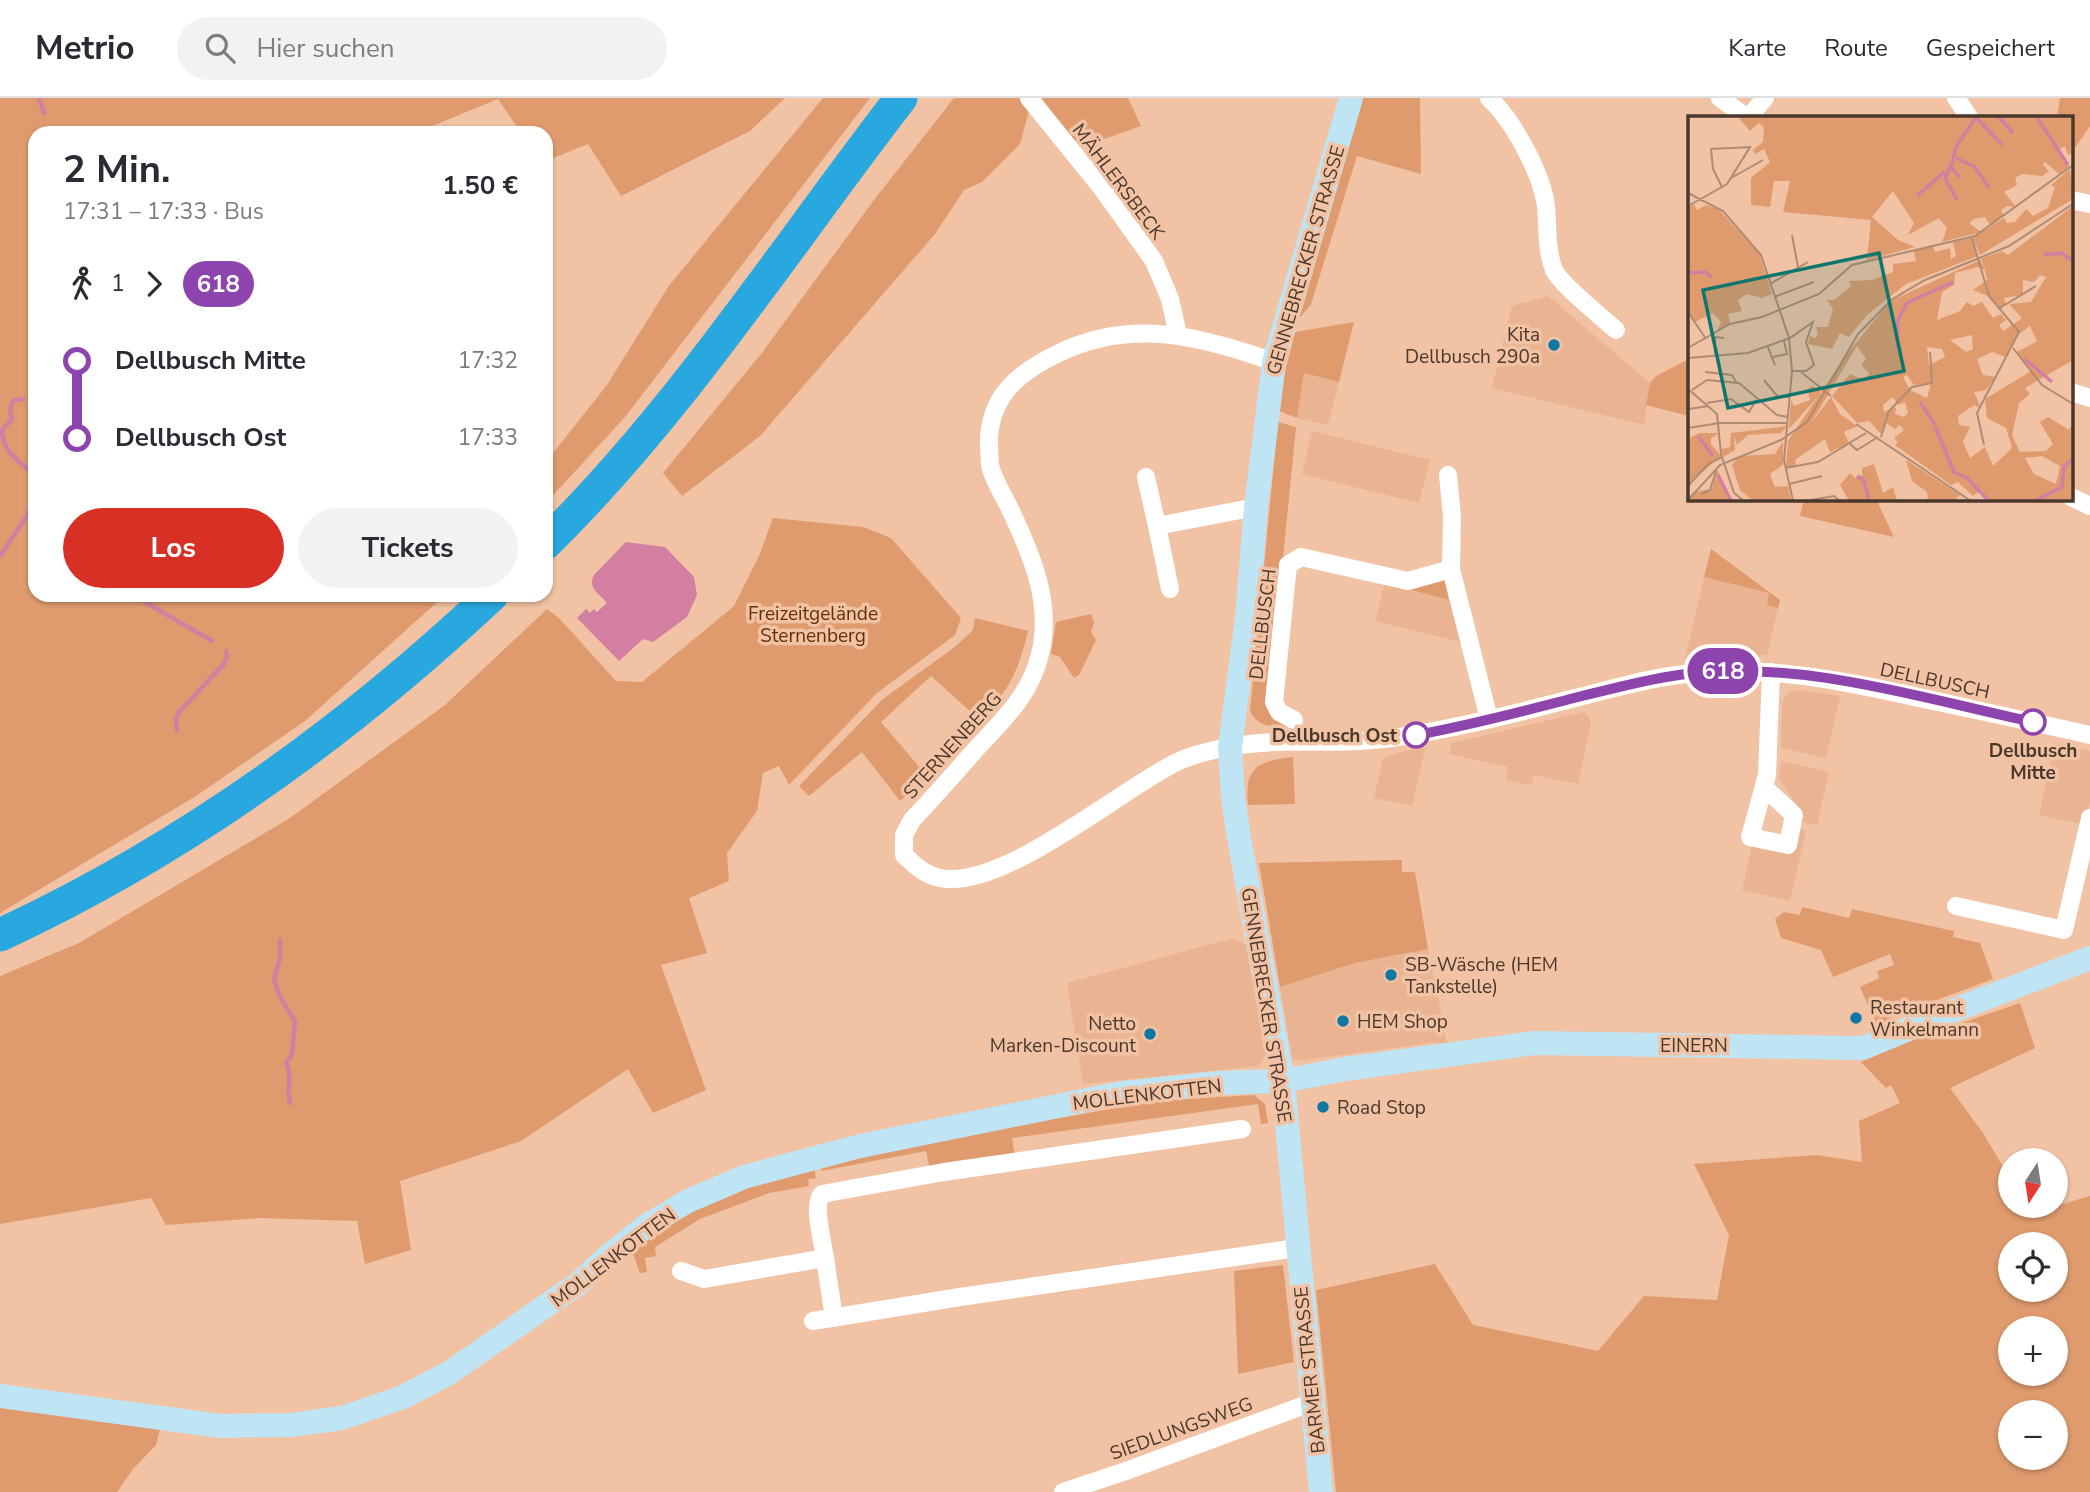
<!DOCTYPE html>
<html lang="de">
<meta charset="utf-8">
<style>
body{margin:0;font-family:"Nunito Sans",sans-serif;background:#f2f2f3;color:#2b2b33;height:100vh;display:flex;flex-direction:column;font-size:26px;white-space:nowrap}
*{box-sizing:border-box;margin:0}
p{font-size:23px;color:#7c7c81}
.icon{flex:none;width:38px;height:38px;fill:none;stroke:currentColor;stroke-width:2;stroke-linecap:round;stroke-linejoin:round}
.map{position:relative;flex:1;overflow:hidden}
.details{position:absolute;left:28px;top:28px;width:525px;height:476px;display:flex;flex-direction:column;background:#fff;border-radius:21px;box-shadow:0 2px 5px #0004}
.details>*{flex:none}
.badge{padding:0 14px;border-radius:23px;font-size:24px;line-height:46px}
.needle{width:46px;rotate:192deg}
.buttons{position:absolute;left:1998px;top:1050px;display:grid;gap:14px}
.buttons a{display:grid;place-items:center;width:70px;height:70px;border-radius:50%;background:#fff;box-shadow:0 2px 5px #0004;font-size:35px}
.map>.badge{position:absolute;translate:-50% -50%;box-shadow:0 0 0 4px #fff}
.legs{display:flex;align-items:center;gap:10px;height:77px;padding:0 35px;font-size:23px}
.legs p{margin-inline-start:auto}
.headline{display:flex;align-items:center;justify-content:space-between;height:119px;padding:0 35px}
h1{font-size:38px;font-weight:700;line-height:52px}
.action{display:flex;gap:14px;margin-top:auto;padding:14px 35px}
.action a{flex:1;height:80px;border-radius:42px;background:#d93025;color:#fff;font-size:28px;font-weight:700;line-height:80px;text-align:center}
.action a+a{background:#f2f2f3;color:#2b2b33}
ul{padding:0 35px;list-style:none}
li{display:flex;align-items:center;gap:24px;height:77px;font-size:26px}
li i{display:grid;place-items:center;width:10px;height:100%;margin:0 9px;background:currentColor}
li i::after{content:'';width:18px;height:18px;margin:-9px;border:5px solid;border-radius:50%;background:#fff}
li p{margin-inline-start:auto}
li:first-child i{background:linear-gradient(#0000 50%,currentColor 0)}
li:last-child i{background:linear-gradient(currentColor 50%,#0000 0)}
header{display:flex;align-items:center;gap:42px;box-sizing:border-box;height:98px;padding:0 35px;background:#fff;border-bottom:2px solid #e1e1e2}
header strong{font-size:33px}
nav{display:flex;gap:38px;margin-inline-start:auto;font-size:24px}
.search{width:490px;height:63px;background:#f2f2f3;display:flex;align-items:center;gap:18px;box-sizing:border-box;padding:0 24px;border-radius:38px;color:#7c7c81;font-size:26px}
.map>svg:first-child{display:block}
</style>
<header>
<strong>Metrio</strong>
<div class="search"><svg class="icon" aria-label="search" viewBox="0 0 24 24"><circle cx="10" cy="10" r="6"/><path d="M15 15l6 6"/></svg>Hier suchen</div>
<nav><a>Karte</a><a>Route</a><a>Gespeichert</a></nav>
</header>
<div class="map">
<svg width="2090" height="1394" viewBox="0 0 2090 1394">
<rect width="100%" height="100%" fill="#f2c2a4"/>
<g fill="#eab492">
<polygon points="1548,198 1650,285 1644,327 1492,290 1512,208"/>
<polygon points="1304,275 1339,284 1328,327 1297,320"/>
<polygon points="1312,333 1430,362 1419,405 1302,376"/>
<polygon points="1704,479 1770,495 1767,507 1778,510 1767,557 1685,561"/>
<polygon points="1385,485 1449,502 1461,544 1375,523"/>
<polygon points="1800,592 1840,598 1826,660 1781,650 1782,606 1785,599 1791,594"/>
<polygon points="1584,614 1591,623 1578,686 1534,677 1531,687 1506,682 1508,669 1449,656 1452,645"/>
<polygon points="2054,645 2090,653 2090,702 2085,727 2039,717"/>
<polygon points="1425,650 1412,708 1374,700 1383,660 1405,653"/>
<polygon points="1781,663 1829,674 1817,727 1800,724 1802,714 1779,681"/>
<polygon points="1799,731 1806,733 1790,803 1742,792 1753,744 1794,753"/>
<polygon points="1234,840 1249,849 1266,956 1258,968 1083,986 1067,885"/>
<polygon points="1428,851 1447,945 1430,945 1297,963 1292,960 1280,889 1355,865"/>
</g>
<g fill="#df9b6e" fill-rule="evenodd">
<polygon points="0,0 785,0 750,33 621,98 588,46 546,63 546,35 521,35 498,1 415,35 35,35 35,497 445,497 305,623 196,698 0,815"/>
<polygon points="823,0 870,0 625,319 546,405 546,364 607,287 668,189"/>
<polygon points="954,0 1019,0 1029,12 1020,46 982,84 964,92 935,136 760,338 682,398 663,375 761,256 874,102"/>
<polygon points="1042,0 1128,0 1141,28 1076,51"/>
<polygon points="1363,0 1420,0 1421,76 1357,58 1311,206 1299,221"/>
<polygon points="2060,0 2090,0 2090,28 2071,56 2071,19 2057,19"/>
<polygon points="1354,224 1339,284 1304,275 1297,320 1279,313 1283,282 1295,234"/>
<polygon points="1689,261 1689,318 1646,307 1650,285 1656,278"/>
<path d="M 1278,324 L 1296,329 L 1269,600 L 1297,628 C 1278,628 1260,633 1250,613 Z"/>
<polygon points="1804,401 1876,401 1894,439 1800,418"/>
<polygon points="773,420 863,429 891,440 961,520 955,537 877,595 789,687 779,668 763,675 757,713 727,755 729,783 689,800 707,855 661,867 706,992 653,1015 628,971 521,1043 400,1083 411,1152 365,1166 357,1123 260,1120 166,1127 151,1100 0,1126 0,878 79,845 290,720 445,607 547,511 559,520 616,583 642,584 734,508 759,458"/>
<polygon points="1711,451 1780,502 1778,510 1767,507 1769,495 1704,479"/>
<polygon points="1444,477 1449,502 1385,485"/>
<polygon points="1091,516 1094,525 1091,534 1096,542 1079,577 1074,580 1060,559 1051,556 1056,524"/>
<path d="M 975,520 L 1028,533 C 1018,575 1009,591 981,623 L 931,578 L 881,624 L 927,678 L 900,703 L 862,654 L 809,698 L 799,688 L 883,601 L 956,548 L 973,532 Z"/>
<path d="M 1293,659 L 1295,706 L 1248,707 C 1244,669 1258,663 1293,659 Z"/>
<polygon points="1402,762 1402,774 1415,774 1428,851 1355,865 1280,889 1259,765"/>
<polygon points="1802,809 1849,820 1852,811 1954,833 1953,839 1980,845 1993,881 1891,919 1888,928 1879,932 1860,889 1879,880 1877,873 1894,867 1890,856 1833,879 1821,852 1781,840 1775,821 1784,814 1800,817"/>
<path d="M 2020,905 L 2035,950 L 1950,990 L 1983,1035 L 2011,1082 L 2011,1108 L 2021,1108 L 2023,1113 L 2056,1108 L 2090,1098 L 2090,1394 L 1336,1394 L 1316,1192 L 1435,1166 L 1473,1227 L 1598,1253 L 1644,1198 L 1717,1202 L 1729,1137 L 1694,1066 L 1817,1057 L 1862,1064 L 1859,1023 L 1900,1005 L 1891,987 L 1886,990 L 1861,964 L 1906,944 ZM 2011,1146 L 2056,1146 L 2056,1192 L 2011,1192 ZM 2011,1230 L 2056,1230 L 2056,1276 L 2011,1276 ZM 2011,1314 L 2056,1314 L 2056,1360 L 2011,1360 Z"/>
<polygon points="1254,997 1265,1006 1268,1025 1261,1026 1258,1006 1012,1040 1015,1060 930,1073 926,1053 821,1073 820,1068 933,1042 1128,1008 1170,1002"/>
<path d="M 814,1070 L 816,1080 L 808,1081 L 809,1088 L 769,1095 L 700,1121 L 655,1149 L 656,1158 L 645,1160 L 647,1174 L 640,1175 L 632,1153 C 684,1110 749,1085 814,1070 Z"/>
<polygon points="1283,1167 1294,1264 1238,1276 1234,1173"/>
<polygon points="0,1308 160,1331 156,1347 133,1371 117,1394 0,1394"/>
</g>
<path fill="#d27fa1" d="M 626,444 L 665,449 L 694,479 L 697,497 L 687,519 L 653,544 L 643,541 L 619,563 L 577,520 L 586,511 L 590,515 L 594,511 L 597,514 L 607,505 C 599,495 587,490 594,477 Z"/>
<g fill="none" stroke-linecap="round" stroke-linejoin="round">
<g stroke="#d27fa1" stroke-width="4.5">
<polyline points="39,0 44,15"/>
<polyline points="35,45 35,74"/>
<polyline points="35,260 35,265"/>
<polyline points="34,280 35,276"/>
<path d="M 0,458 L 28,416 L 32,401 L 30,373 C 16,362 2,351 2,332 L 12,321 C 9,313 10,309 14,302 L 23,301"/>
<polyline points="133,497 212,543"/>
<polyline points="177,632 176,621 179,614 224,566 227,559 226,553"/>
<path d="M 280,842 L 280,860 L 274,881 L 279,897 L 295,923 L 292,957 L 286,965 C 293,978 286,992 290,1005"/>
</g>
<g stroke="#fff" stroke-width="18">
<polyline points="1029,0 1101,89 1154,163 1170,201 1178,237"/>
<path d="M 1489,0 C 1513,22 1542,76 1546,108 C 1548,129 1546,152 1554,172 C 1561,187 1602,219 1616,232"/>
<polyline points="1720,0 1746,19"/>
<polyline points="1956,0 1969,19"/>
<polyline points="1749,19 1765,0"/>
<polyline points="2071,102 2090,106"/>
<path d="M 1274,264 C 1201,238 1132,220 1059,255 C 1017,275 987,300 989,350 C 990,357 989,365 991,371 C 995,384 1003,397 1009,409 C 1031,455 1053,505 1040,556 C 1031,596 1003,622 976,651 C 955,675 934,699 912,722 L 904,737 L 904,757 C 915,767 924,777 940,780 C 1002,793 1121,691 1177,664 C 1189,658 1205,654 1219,651 C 1278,637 1340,649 1399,639 C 1458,630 1517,615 1575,600 C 1612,591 1648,580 1685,576 C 1764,566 1842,583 1919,600 C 1976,612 2033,624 2090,637"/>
<polyline points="2071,294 2090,300"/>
<polyline points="1448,377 1452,419 1451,471 1489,621"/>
<polyline points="1146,379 1157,428"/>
<polyline points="2071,399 2090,408"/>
<polyline points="1170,491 1157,428 1256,409"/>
<polyline points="1294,622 1279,614 1274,604 1288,467 1301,459 1408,483 1451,471"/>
<polyline points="1765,690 1794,717 1788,747 1750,739 1767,677 1771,574"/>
<polyline points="1956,808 2064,832 2090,720"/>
<path d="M 825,1160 C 823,1144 812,1107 822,1096 L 944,1074 L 1242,1031"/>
<polyline points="681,1173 704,1181 825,1160 834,1220"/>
<polyline points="813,1223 960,1199 1297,1150"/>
<polyline points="1063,1394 1126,1373 1313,1304"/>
</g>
<g stroke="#bfe5f5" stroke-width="24">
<polyline points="0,1298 220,1328 291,1327 342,1320 403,1299 449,1275 579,1185 607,1159 649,1126 688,1103 744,1079 860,1048 1122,995 1219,985 1283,983 1345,971 1534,945 1863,950 1952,913 2090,860"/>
<polyline points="1321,1394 1283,983 1239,740 1233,699 1230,649 1247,519 1256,409 1274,264 1351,0"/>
</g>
<g stroke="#29a7df" stroke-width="33">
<path d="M 546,445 C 682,311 785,150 901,0"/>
<path d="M 0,837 C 181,753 347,633 492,497"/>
</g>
</g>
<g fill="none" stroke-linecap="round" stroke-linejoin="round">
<defs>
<path id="line-1" d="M 1416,637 C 1472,627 1527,612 1582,598 C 1616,590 1651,580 1686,576 C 1803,562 1920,600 2033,624"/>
</defs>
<use href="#line-1" stroke="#fff" stroke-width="16"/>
<use href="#line-1" stroke="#8e44ad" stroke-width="10"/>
</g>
<g fill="#1077a3" stroke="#f2c2a4" stroke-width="2.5">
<circle cx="1554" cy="247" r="7"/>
<circle cx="1391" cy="877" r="7"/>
<circle cx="1856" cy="920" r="7"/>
<circle cx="1343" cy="923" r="7"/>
<circle cx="1150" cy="936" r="7"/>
<circle cx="1323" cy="1009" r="7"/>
</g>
<g fill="#fff" stroke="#8e44ad" stroke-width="3.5">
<circle cx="2033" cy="624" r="12"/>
<circle cx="1416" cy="637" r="12"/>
</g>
<g text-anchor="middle" stroke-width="7" stroke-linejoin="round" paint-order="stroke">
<g font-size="19" fill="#4b382c" stroke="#f2c2a4">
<text transform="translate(1119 83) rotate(53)" y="7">MÄHLERSBECK</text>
<text transform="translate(1305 162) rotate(-74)" y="7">GENNEBRECKER STRASSE</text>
<text transform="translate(1262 526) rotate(-83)" y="7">DELLBUSCH</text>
<text transform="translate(1935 582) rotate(12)" y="7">DELLBUSCH</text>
<text transform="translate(952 647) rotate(-48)" y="7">STERNENBERG</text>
<text transform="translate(1267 907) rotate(81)" y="7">GENNEBRECKER STRASSE</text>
<text x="1694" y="954">EINERN</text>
<text transform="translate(1147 996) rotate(-7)" y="7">MOLLENKOTTEN</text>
<text transform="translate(613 1159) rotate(-37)" y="7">MOLLENKOTTEN</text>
<text transform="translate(1309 1272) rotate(-96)" y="7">BARMER STRASSE</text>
<text transform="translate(1181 1330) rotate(-20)" y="7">SIEDLUNGSWEG</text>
</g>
<g font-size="19" fill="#4b382c" stroke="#f2c2a4" text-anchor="start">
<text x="1540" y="243" text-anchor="end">Kita<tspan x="1540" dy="22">Dellbusch 290a</tspan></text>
<text x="1405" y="873">SB-Wäsche (HEM<tspan x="1405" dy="22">Tankstelle)</tspan></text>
<text x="1870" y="916">Restaurant<tspan x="1870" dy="22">Winkelmann</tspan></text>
<text x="1357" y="930">HEM Shop</text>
<text x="1136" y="932" text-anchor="end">Netto<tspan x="1136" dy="22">Marken-Discount</tspan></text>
<text x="1337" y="1016">Road Stop</text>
</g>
<g font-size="19" fill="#61310b" stroke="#f2c2a4">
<text x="813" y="522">Freizeitgelände<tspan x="813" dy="22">Sternenberg</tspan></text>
</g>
<g font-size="19" font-weight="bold" fill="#4b382c" stroke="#f2c2a4" text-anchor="end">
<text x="1397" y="644">Dellbusch Ost</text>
<text x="2033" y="659" text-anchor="middle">Dellbusch<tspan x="2033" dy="22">Mitte</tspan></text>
</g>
</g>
<g transform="translate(1688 18)">
<rect width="385" height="385" fill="#f2c2a4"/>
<path d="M 49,0 L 385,0 L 385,36 L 380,39 L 377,30 L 371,33 L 381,51 L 371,58 L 357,46 L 355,49 L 361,55 L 354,60 L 334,58 L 327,62 L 329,69 L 316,76 L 328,91 L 319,90 L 313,94 L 316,100 L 302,109 L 297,101 L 286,103 L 281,107 L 293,116 L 254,126 L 259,112 L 251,102 L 220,119 L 226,107 L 205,75 L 184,101 L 210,124 L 227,131 L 179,144 L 183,104 L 95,96 L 102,65 L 86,65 L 82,91 L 63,89 L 63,62 L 82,46 L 76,33 L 67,38 L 65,34 L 75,26 L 76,11 L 71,7 L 62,15 ZM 382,53 L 385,83 L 292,139 L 285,122 L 316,102 L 319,107 L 327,106 L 338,93 L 345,100 L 360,92 L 367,71 L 363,69 ZM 6,88 L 9,94 L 18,89 L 30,93 L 71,137 L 84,178 L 74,182 L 59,178 L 50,184 L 54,195 L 40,198 L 42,207 L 29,215 L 33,206 L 25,197 L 7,206 L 0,198 L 0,91 ZM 385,90 L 385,244 L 337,272 L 342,278 L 331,287 L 324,319 L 332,336 L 358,335 L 365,328 L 352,306 L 360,301 L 381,314 L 385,307 L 385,383 L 300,385 L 293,374 L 285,380 L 270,366 L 263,369 L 207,329 L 210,326 L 206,322 L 216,314 L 212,309 L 207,313 L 197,306 L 193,318 L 181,305 L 169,307 L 144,280 L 162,258 L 174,263 L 182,258 L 173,249 L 178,243 L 169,230 L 123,307 L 143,281 L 152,298 L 169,310 L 156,316 L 161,327 L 142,336 L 137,323 L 107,344 L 108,350 L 98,351 L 100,325 L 158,239 L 202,185 L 292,144 L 297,153 L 293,143 L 314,135 L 320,139 ZM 290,151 L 297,154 L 299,164 L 285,174 L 302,181 L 311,192 L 318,189 L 316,182 L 335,179 L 335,164 L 346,166 L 352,159 L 358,161 L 343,186 L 321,188 L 334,202 L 315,215 L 311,209 L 318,204 L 313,198 L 305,202 L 294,186 L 285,190 L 279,186 L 272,195 L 249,204 L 254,176 L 266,169 L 267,157 ZM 342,210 L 349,225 L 329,236 L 343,255 L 297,283 L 299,302 L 318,312 L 324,332 L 305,350 L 297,331 L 282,342 L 275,326 L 282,311 L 271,309 L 270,300 L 286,289 L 293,292 L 286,276 L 298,274 L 307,261 L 295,259 L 289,243 L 304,236 L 317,241 L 331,218 ZM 284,219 L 285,233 L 278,236 L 262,224 ZM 239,231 L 254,233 L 257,241 L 241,249 ZM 219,259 L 226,269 L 243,267 L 239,282 L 222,274 L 215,261 ZM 205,281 L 210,289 L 217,286 L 220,297 L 216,301 L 207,298 L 208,291 L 196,296 L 195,289 ZM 354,340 L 372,350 L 368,368 L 346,358 L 337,342 ZM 284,122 L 290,140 L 218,168 L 179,199 L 161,221 L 152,217 L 144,233 L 120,228 L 122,220 L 127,222 L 130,218 L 128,211 L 140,211 L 145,193 L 139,184 L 146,184 L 163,170 L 161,165 L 184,164 L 205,156 L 205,148 L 228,145 L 226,135 L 244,129 L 247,136 L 262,132 L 263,143 L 268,140 L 265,126 ZM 124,270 L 134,276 L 101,313 L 103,284 L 106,290 L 122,284 L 119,273 ZM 99,310 L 93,317 L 60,319 L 49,329 L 46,319 L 47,334 L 35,341 L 33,333 L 42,331 L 43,317 ZM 11,317 L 32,317 L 23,322 L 23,328 L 33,340 L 1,368 L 0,323 ZM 95,325 L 95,349 L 82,358 L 87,371 L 100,370 L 103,385 L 65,385 L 52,374 L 44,349 L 51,340 L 87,338 ZM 218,344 L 272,379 L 266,385 L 234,385 L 240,382 L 239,376 L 224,365 ZM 186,348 L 195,377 L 205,371 L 209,385 L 161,385 L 152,369 L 162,357 L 167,362 L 174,359 L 174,352 ZM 29,353 L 43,385 L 1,385 L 5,376 L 24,373 Z" fill="#df9b6e" fill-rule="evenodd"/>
<path fill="none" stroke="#d27fa1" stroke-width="3.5" d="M 287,0 L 314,29M 310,0 L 325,17M 348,0 L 380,49M 268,42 L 287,51 L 301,72M 262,50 L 257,62 L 269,84M 272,62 L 263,51 L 268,31 L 288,1M 229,80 L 256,56M 356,139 L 373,137 L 385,145M 0,157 L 17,156 L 24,161M 209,230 L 210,204 L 219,187 L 265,166M 337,243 L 364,266M 232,286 L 247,309M 247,310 L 266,356 L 279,362 L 299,383M 10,320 L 25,340M 30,359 L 43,385M 169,360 L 176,364 L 181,385M 349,384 L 374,371 L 376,350 L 385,344"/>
<path fill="none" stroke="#af8b74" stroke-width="2" d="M 43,62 L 75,44M 0,77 L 35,95 L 73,139 L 101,222 L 104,255 L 96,344 L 105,385M 0,90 L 34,71 L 39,68 L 62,31 L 23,33 L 25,53 L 34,71M 104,119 L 110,151M 284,122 L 301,180 L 331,216 L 289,297 L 296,329M 82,168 L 120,146M 86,181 L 126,166M 310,193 L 348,170M 2,199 L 18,223M 79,229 L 87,249M 0,232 L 42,208 L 74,201 L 131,178 L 164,149 L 287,120 L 385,49M 325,232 L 354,269 L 385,288M 27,238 L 27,221 L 36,222M 85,241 L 99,238 L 96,225M 0,242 L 60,237 L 102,222 L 125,206 L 118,226 L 126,249 L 118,255 L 104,255M 17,256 L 44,259 L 48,266M 113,256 L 143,280M 76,264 L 90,281 L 102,281M 0,273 L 29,298 L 33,338 L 46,377 L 56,385M 4,274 L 19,264 L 51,267 L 89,299 L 101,301M 19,287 L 43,283 L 61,296 L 68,284M 0,293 L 21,290M 32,307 L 100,307M 168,308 L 283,385M 0,312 L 32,307M 193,321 L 201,295 L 224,271 L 244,267 L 242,236M 162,328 L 169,334 L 190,321M 97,352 L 130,346 L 178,317M 101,368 L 134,360M 0,370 L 20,348 L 34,341M 13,378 L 22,374 L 28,355M 0,384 L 32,349 L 93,324 L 119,306 L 170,218 L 203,184 L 237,164 L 321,130 L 385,88M 117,385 L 146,380 L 152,385"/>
<path fill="#0f766e" fill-opacity="0.15" stroke="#0f766e" stroke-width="3.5" d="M 191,137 L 216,255 L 40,292 L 15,174 Z"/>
<rect width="385" height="385" fill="none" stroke="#4b382c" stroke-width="3.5"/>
</g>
</svg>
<div class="buttons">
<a><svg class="needle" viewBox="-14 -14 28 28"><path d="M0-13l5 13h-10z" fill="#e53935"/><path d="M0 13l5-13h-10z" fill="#7c7c81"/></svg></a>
<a><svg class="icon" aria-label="locate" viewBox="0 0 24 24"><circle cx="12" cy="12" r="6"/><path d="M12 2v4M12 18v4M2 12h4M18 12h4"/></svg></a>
<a>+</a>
<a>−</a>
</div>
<b class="badge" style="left:1723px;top:573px;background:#8e44ad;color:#fff">618</b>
<section class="details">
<div class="headline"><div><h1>2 Min.</h1><p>17:31 – 17:33 · Bus</p></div><b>1.50 €</b></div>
<div class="legs"><svg class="icon" aria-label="walk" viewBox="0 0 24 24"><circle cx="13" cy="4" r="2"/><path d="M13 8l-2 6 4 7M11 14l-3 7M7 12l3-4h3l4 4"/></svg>1<svg class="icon" aria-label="forward" viewBox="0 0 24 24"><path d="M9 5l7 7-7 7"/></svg><b class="badge" style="background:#8e44ad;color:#fff">618</b></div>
<ul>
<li><i style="color:#8e44ad"></i><b>Dellbusch Mitte</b><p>17:32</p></li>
<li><i style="color:#8e44ad"></i><b>Dellbusch Ost</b><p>17:33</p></li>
</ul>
<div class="action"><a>Los</a><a>Tickets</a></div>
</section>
</div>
